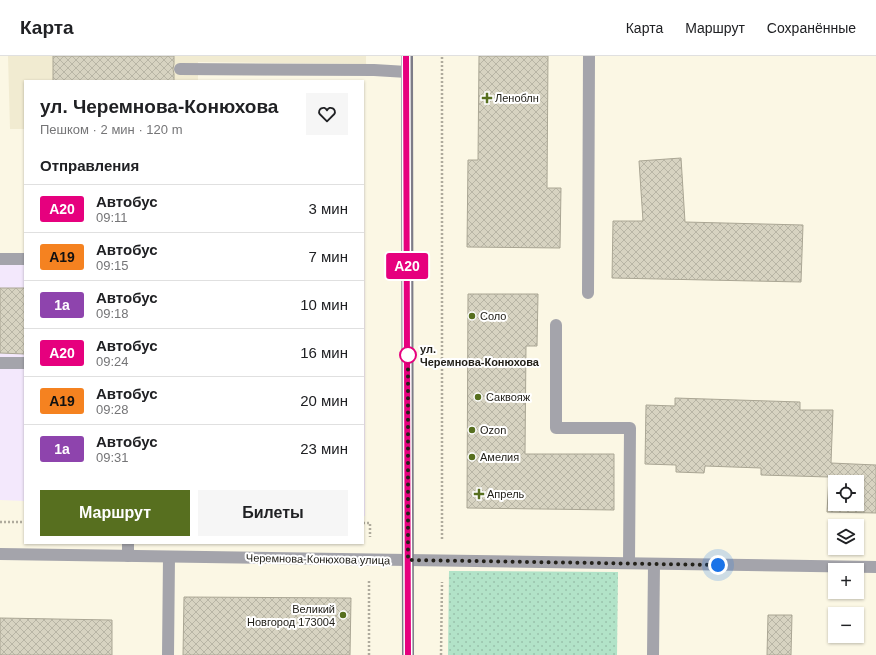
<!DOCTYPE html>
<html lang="ru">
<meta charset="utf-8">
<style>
body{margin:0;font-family:Arial,sans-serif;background:#f6f6f6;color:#202124;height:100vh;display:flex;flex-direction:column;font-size:15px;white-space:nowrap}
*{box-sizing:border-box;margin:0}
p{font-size:13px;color:#757577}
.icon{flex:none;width:22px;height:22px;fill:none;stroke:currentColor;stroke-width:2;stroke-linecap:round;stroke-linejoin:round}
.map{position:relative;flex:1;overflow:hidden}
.side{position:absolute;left:24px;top:24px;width:340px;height:464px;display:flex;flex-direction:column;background:#fff;border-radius:0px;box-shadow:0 1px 3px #0004}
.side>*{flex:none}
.badge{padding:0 8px;border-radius:3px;font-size:14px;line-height:26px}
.fabs{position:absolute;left:828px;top:419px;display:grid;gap:8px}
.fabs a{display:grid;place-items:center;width:36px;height:36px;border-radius:0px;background:#fff;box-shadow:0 1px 3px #0004;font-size:20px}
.you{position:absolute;width:20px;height:20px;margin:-10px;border:3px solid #fff;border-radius:50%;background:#1a73e8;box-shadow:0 0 0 6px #1a73e833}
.map>.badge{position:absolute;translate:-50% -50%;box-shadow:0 0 0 2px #fff}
h2{padding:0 16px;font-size:15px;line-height:36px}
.round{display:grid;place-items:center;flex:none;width:42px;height:42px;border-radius:0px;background:#f6f6f6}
.overview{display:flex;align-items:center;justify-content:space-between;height:68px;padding:0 16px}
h1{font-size:19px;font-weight:600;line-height:30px}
.primary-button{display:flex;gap:8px;margin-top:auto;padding:8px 16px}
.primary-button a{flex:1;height:46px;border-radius:0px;background:#576f1f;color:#fff;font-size:16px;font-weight:600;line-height:46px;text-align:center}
.primary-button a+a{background:#f6f6f6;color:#202124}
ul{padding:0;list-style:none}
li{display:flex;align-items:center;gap:12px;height:48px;padding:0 16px;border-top:1px solid #e0e0e0}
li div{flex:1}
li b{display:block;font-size:15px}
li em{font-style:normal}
li .badge{min-width:44px;font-weight:700;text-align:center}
header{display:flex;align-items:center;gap:24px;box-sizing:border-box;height:56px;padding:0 20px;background:#fff;border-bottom:1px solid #e0e0e0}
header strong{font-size:19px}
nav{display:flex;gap:22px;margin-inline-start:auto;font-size:14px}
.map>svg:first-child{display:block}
</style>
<header>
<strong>Карта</strong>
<nav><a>Карта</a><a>Маршрут</a><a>Сохранённые</a></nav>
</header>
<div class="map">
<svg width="876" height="599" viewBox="0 0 876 599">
<defs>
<pattern id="park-dots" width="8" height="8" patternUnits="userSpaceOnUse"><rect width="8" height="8" fill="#b2e3c8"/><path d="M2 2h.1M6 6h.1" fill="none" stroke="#99c2ab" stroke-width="1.8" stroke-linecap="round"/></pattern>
<pattern id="building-cross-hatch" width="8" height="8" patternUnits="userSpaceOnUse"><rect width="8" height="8" fill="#d7d3c1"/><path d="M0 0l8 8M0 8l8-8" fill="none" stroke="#b8b5a5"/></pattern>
</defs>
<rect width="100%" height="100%" fill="#fbf7e4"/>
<g fill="#f3e8fc">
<polygon points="363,77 364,77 365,460 363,460"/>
<polygon points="0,199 25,199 25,445 0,444"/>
</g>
<polygon fill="#f1ebd1" points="8,0 366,0 366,8 198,6 198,25 25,25 25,73 10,73"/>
<polygon fill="url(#park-dots)" points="449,515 618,516 617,599 448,599"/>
<g fill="url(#building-cross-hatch)" stroke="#aaa694" fill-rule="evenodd">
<polygon points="53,0 174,0 174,8 173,13 174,18 174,25 53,25"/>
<polygon points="479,0 548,0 547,132 561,132 560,192 467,191 468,104 478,104"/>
<polygon points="681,102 685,166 803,169 801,226 612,222 613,165 643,165 639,105"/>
<polygon points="0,232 25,232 25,298 0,297"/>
<polygon points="468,238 538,238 537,290 526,290 525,398 614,398 614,454 467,452"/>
<path d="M 675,342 L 800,346 L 800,354 L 833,354 L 831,407 L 876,409 L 876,457 L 827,456 L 829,421 L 761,419 L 761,412 L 705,410 L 704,417 L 676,416 L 676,409 L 645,408 L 646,349 L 675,350 ZM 835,426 L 857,426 L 857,448 L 835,448 Z"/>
<polygon points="184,541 351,542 350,599 183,599"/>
<polygon points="768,559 792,559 791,599 767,599"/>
<polygon points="0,562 112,564 112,599 0,599"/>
</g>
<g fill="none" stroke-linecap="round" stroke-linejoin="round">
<g stroke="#afab9d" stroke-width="2.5" stroke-dasharray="2 2" stroke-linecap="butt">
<polyline points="0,466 25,466"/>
<polyline points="363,467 370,467 370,481"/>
<polyline points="442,483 442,0"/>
<polyline points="369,599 369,524"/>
<polyline points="441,599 442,526"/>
</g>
<g stroke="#a4a4ab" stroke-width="12">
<polyline points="180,13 374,14 407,16"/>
<polyline points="588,237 589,0"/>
<polyline points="556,269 556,372 630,372 629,507"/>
<polyline points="128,500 128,487"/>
<polyline points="168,599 169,501"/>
<polyline points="653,599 654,508"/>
</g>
<g stroke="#a4a4ab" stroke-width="12">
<polyline points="0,203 25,203"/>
<polyline points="0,307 25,307"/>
<polyline points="0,498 876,511"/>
</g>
<polyline stroke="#7d7c87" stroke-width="12" points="407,0 408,599"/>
</g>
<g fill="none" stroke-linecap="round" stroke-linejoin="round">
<defs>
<polyline id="line" points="406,0 408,599"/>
</defs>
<use href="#line" stroke="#fff" stroke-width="9"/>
<use href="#line" stroke="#e6007e" stroke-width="6"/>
<polyline stroke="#23211a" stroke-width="4" stroke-dasharray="0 7.2" points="408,299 408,504 718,509"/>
</g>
<g fill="#576f1f" stroke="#fff" stroke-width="1.5">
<path d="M485 36h4v4h4v4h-4v4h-4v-4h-4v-4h4z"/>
<circle cx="472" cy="260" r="4"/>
<circle cx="478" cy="341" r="4"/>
<circle cx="472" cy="374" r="4"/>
<circle cx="472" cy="401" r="4"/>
<path d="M477 432h4v4h4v4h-4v4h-4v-4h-4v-4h4z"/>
<circle cx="343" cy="559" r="4"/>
</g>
<circle fill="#fff" stroke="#e6007e" stroke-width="2" cx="408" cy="299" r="8"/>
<g text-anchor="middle" stroke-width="4" stroke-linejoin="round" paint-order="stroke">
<g font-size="11" fill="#23211a" stroke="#fff" text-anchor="start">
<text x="495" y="46">Леноблн</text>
<text x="480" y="264">Соло</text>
<text x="486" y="345">Саквояж</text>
<text x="480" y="378">Ozon</text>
<text x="480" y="405">Амелия</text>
<text x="487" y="442">Апрель</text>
<text x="335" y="557" text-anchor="end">Великий<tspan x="335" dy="13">Новгород 173004</tspan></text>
</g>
<g font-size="11" font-weight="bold" fill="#23211a" stroke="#fff" text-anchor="start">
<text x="420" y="297">ул.<tspan x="420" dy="13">Черемнова-Конюхова</tspan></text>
</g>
<g font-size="11" fill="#23211a" stroke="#fff">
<text transform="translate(318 503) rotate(1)" y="4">Черемнова-Конюхова улица</text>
</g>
</g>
</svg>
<div class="fabs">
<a><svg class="icon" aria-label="locate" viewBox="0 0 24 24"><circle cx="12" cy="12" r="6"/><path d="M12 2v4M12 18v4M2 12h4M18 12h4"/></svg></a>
<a><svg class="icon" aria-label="layers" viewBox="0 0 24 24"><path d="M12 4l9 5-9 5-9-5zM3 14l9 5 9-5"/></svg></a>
<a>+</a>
<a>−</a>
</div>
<div class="you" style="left:718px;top:509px"></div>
<b class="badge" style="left:407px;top:210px;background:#e6007e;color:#fff">А20</b>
<section class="side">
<div class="overview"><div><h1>ул. Черемнова-Конюхова</h1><p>Пешком · 2 мин · 120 m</p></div><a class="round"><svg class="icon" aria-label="heart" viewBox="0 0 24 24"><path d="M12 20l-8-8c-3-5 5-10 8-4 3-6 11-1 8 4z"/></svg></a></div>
<h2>Отправления</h2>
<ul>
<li><span class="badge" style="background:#e6007e;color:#fff">А20</span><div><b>Автобус</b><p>09:11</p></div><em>3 мин</em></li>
<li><span class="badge" style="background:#f58220;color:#111">A19</span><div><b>Автобус</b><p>09:15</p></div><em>7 мин</em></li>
<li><span class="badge" style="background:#8e44ad;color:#fff">1a</span><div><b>Автобус</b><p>09:18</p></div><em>10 мин</em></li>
<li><span class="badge" style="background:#e6007e;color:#fff">А20</span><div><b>Автобус</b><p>09:24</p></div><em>16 мин</em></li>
<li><span class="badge" style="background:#f58220;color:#111">A19</span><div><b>Автобус</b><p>09:28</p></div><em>20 мин</em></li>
<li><span class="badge" style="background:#8e44ad;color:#fff">1a</span><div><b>Автобус</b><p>09:31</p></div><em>23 мин</em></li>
</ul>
<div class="primary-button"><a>Маршрут</a><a>Билеты</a></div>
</section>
</div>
